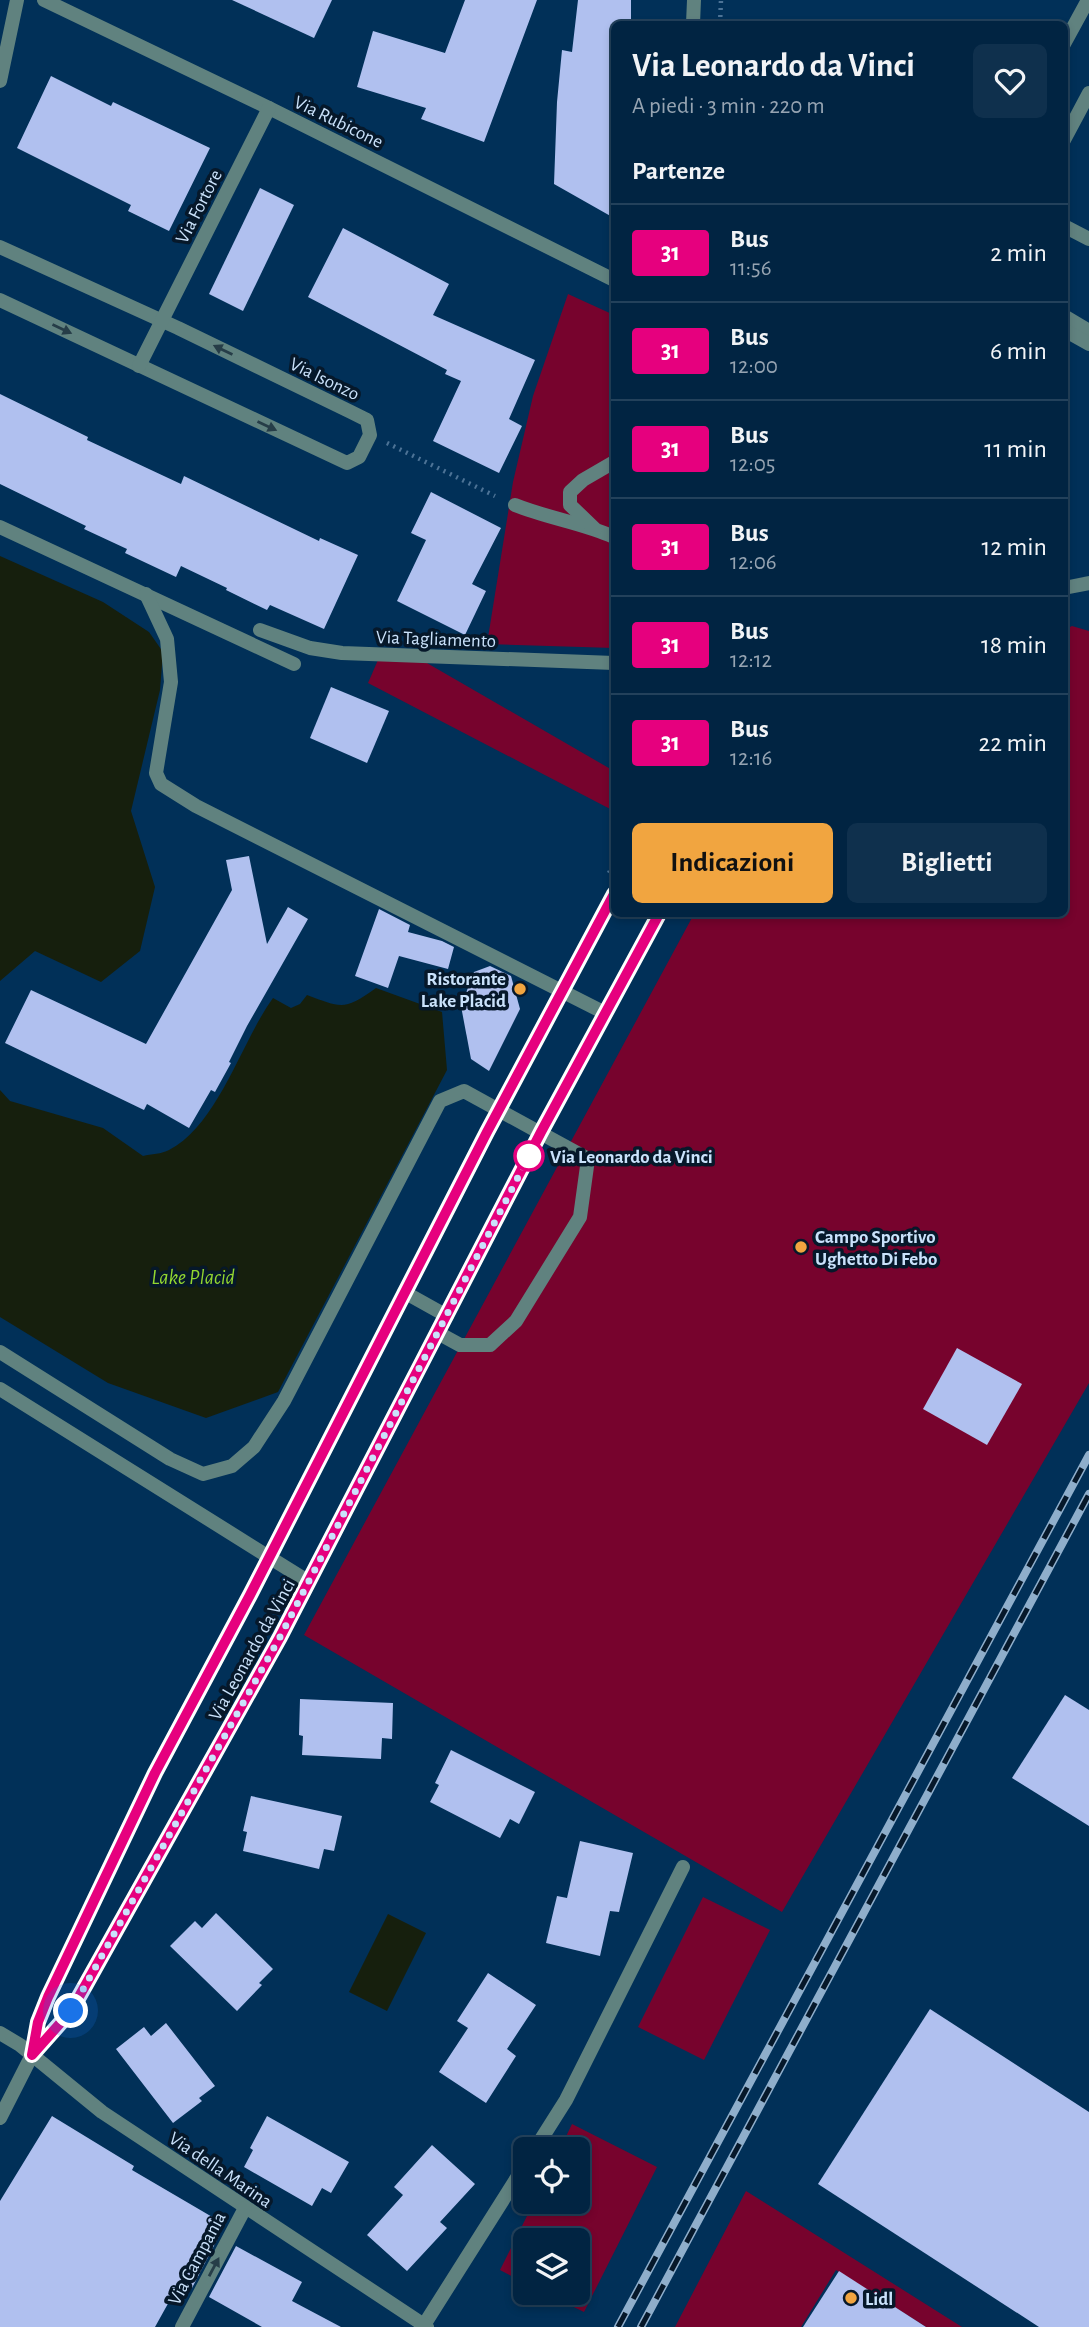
<!DOCTYPE html>
<html lang="it">
<meta charset="utf-8">
<style>
body{margin:0;font-family:"Alegreya Sans",sans-serif;background:#0f304d;color:#f1f3f6;height:100vh;display:flex;flex-direction:column;font-size:26px;white-space:nowrap}
*{box-sizing:border-box;margin:0}
p{font-size:23px;color:#96a4b2}
.icon{flex:none;width:38px;height:38px;fill:none;stroke:currentColor;stroke-width:2;stroke-linecap:round;stroke-linejoin:round}
.map{position:relative;flex:1;overflow:hidden}
.sheet{position:absolute;left:611px;top:21px;width:457px;height:896px;display:flex;flex-direction:column;background:#012442;border-radius:10px;box-shadow:0 4px 10px #0003,0 0 0 2px #23415b}
.sheet>*{flex:none}
.badge{padding:0 14px;border-radius:5px;font-size:24px;line-height:46px}
.tools{position:absolute;left:513px;top:2137px;display:grid;gap:14px}
.tools a{display:grid;place-items:center;width:77px;height:77px;border-radius:10px;background:#012442;box-shadow:0 4px 10px #0003,0 0 0 2px #23415b;font-size:35px}
.you{position:absolute;width:35px;height:35px;margin:-18px;border:5px solid #fff;border-radius:50%;background:#1a73e8;box-shadow:0 0 0 10px #1a73e833}
.map>.badge{position:absolute;translate:-50% -50%;box-shadow:0 0 0 4px #fff}
h2{padding:0 21px;font-size:26px;line-height:63px}
.round{display:grid;place-items:center;flex:none;width:74px;height:74px;border-radius:10px;background:#0f304d}
.head{display:flex;align-items:center;justify-content:space-between;height:119px;padding:0 21px}
h1{font-size:33px;font-weight:700;line-height:52px}
.cta{display:flex;gap:14px;margin-top:auto;padding:14px 21px}
.cta a{flex:1;height:80px;border-radius:10px;background:#f1a540;color:#111;font-size:28px;font-weight:700;line-height:80px;text-align:center}
.cta a+a{background:#0f304d;color:#f1f3f6}
ul{padding:0;list-style:none}
li{display:flex;align-items:center;gap:21px;height:98px;padding:0 21px;border-top:2px solid #23415b}
li div{flex:1}
li b{display:block;font-size:26px}
li em{font-style:normal}
li .badge{min-width:77px;font-weight:700;text-align:center}
.map>svg:first-child{display:block}
</style>
<div class="map">
<svg width="1089" height="2327" viewBox="0 0 1089 2327">
<rect width="100%" height="100%" fill="#013058"/>
<g fill="#77032d">
<polygon points="568,294 614,315 614,648 487,644 513,482 533,396"/>
<polygon points="1072,626 1089,631 1089,1383 782,1912 304,1635 694,914 1064,914 1064,630"/>
<polygon points="420,659 614,771 614,811 368,683 378,660"/>
<polygon points="703,1897 770,1930 704,2060 638,2027"/>
<polygon points="572,2124 657,2167 584,2312 545,2293 578,2292 578,2240 525,2240 525,2283 500,2270 534,2202 578,2202 578,2149 560,2149"/>
<polygon points="746,2191 962,2327 926,2327 836,2270 801,2327 675,2327"/>
</g>
<g fill="#161f0d">
<polygon points="0,556 103,602 149,632 163,652 160,690 131,811 155,887 140,951 101,982 35,951 0,981"/>
<path d="M 376,988 L 442,1012 L 447,1070 L 278,1392 L 206,1418 L 108,1383 L 0,1317 L 0,1090 L 10,1101 L 103,1128 L 143,1156 C 151,1154 162,1154 169,1150 C 218,1125 241,1042 273,998 L 291,1008 L 300,1004 L 307,995 C 342,1008 344,1011 376,988 Z"/>
<polygon points="388,1914 426,1933 387,2011 349,1992"/>
</g>
<g fill="#b0c0ef">
<polygon points="232,0 332,0 314,38"/>
<polygon points="465,0 537,0 484,142 421,119 426,108 357,87 373,31 445,53"/>
<polygon points="578,0 631,0 631,24 614,24 609,130 614,132 614,218 554,184 557,102 562,50 572,52"/>
<polygon points="51,76 111,106 113,102 210,148 169,231 128,211 131,205 17,148"/>
<polygon points="260,188 294,205 243,311 209,294"/>
<polygon points="343,228 449,284 433,315 535,360 509,419 522,426 499,473 433,441 461,381 445,374 447,370 308,297"/>
<polygon points="0,394 88,437 87,440 181,484 184,476 319,541 320,538 358,555 324,629 270,605 267,610 226,590 227,588 181,566 176,577 125,553 127,549 84,529 86,526 0,484"/>
<polygon points="431,492 501,528 472,584 486,591 465,635 397,601 426,540 411,533"/>
<polygon points="331,687 389,711 367,763 310,738"/>
<polygon points="249,856 267,944 288,907 308,919 247,1026 229,1062 231,1063 215,1092 211,1090 189,1128 147,1104 144,1110 5,1043 31,990 146,1044 232,890 226,860"/>
<polygon points="379,909 410,925 408,932 442,941 454,947 448,969 399,956 388,988 355,976"/>
<polygon points="490,966 511,976 520,1009 489,1071 471,1059 461,1006 474,972"/>
<polygon points="957,1348 1022,1384 987,1445 923,1409"/>
<polygon points="1065,1695 1089,1710 1089,1826 1012,1778"/>
<polygon points="300,1699 393,1703 392,1739 382,1738 381,1759 302,1755 303,1736 299,1735"/>
<polygon points="451,1750 535,1792 519,1824 510,1819 500,1838 430,1802 439,1785 435,1783"/>
<polygon points="251,1796 342,1816 334,1851 324,1849 319,1869 243,1851 247,1832 243,1831"/>
<polygon points="580,1841 633,1853 619,1912 610,1911 600,1956 546,1943 557,1896 567,1898"/>
<polygon points="216,1913 273,1969 259,1983 262,1985 237,2011 170,1946 195,1921 202,1928"/>
<polygon points="488,1973 536,2005 507,2049 516,2056 486,2103 439,2072 468,2028 457,2021"/>
<polygon points="930,2009 1089,2112 1089,2327 1039,2327 818,2184"/>
<polygon points="166,2023 215,2086 199,2098 202,2101 173,2123 116,2049 144,2027 151,2036"/>
<polygon points="52,2116 134,2166 132,2170 214,2218 207,2230 219,2236 192,2288 180,2282 155,2327 0,2327 0,2201"/>
<polygon points="267,2116 349,2162 331,2193 322,2188 312,2206 244,2167 253,2150 250,2148"/>
<polygon points="432,2145 475,2184 440,2222 447,2228 407,2271 367,2235 403,2195 394,2187"/>
<polygon points="236,2246 302,2282 292,2301 341,2327 262,2327 209,2297"/>
<polygon points="839,2271 926,2327 803,2327"/>
</g>
<g fill="none" stroke-linecap="round" stroke-linejoin="round">
<g stroke="#4d7396" stroke-width="4.5" stroke-dasharray="2 5" stroke-linecap="butt">
<polyline points="720,24 721,0"/>
<polyline points="387,443 495,496"/>
<polyline points="609,873 614,863"/>
</g>
<g stroke="#60827f" stroke-width="14">
<polyline points="1064,226 1089,239"/>
<polyline points="1064,316 1089,331"/>
<polyline points="1064,330 1089,344"/>
<path d="M 515,505 C 547,518 583,523 614,537"/>
<polyline points="0,527 294,664"/>
<polyline points="595,529 570,505 570,492 583,480 614,462"/>
<polyline points="1064,588 1089,583"/>
<polyline points="146,594 167,639 171,682 156,773 161,784 196,806 605,1013"/>
<polyline points="0,1352 170,1459 203,1474 232,1466 254,1447 284,1401 440,1101 464,1091 588,1159 580,1217 516,1321 490,1345 460,1345 438,1333"/>
<polyline points="0,1389 309,1582"/>
<polyline points="535,2149 566,2100 683,1867"/>
<polyline points="424,2325 525,2165"/>
</g>
<polyline stroke="#60827f" stroke-width="14" points="693,24 694,0"/>
<g stroke="#60827f" stroke-width="14">
<polyline points="44,0 269,108 614,280"/>
<polyline points="0,81 17,0"/>
<polyline points="0,247 178,328 351,412 367,420 370,435 359,457 347,463 0,300"/>
<polyline points="139,366 269,108"/>
<polyline points="260,630 310,648 342,653 614,663"/>
<polyline points="0,2033 20,2045 102,2112 427,2327"/>
<polyline points="182,2327 245,2208"/>
</g>
<g stroke="#60827f" stroke-width="14">
<polyline points="1064,44 1088,0"/>
<polyline points="1064,140 1089,93"/>
<polyline points="404,1292 447,1316"/>
<polyline points="33,2054 38,2022 48,1997 155,1773 250,1595 503,1102 614,894"/>
<polyline points="0,2118 32,2055 71,2011 280,1637 541,1132 659,914"/>
</g>
<defs>
<g id="rail">
<polyline points="618,2327 1089,1455"/>
<polyline points="641,2327 1089,1494"/>
</g>
</defs>
<use href="#rail" stroke="#8faecb" stroke-width="8"/>
<use href="#rail" stroke="#06182a" stroke-width="5" stroke-dasharray="16" stroke-linecap="butt"/>
</g>
<defs><path id="oneway-solid" d="M-6-.8H1V-3.2L6.5 0L1 3.2V.8H-6Z" transform="scale(1.75)"/></defs>
<g fill="#263d48">
<use href="#oneway-solid" transform="translate(62 329) rotate(25)"/>
<use href="#oneway-solid" transform="translate(223 350) rotate(-154)"/>
<use href="#oneway-solid" transform="translate(267 426) rotate(25)"/>
<use href="#oneway-solid" transform="translate(214 2267) rotate(-62)"/>
</g>
<g fill="none" stroke-linecap="round" stroke-linejoin="round">
<defs>
<polyline id="line" points="614,894 487,1132 250,1595 155,1773 48,1997 38,2022 32,2055 71,2011 280,1637 541,1132 659,914"/>
</defs>
<use href="#line" stroke="#fff" stroke-width="16"/>
<use href="#line" stroke="#e6007e" stroke-width="10"/>
<polyline stroke="#cae2fb" stroke-width="7" stroke-dasharray="0 12.6" points="71,2011 280,1637 529,1156"/>
</g>
<g fill="#f1a540" stroke="#06182a" stroke-width="2.5">
<circle cx="520" cy="989" r="7"/>
<circle cx="801" cy="1247" r="7"/>
<circle cx="851" cy="2298" r="7"/>
</g>
<circle fill="#fff" stroke="#e6007e" stroke-width="3.5" cx="529" cy="1156" r="14"/>
<g text-anchor="middle" stroke-width="7" stroke-linejoin="round" paint-order="stroke">
<g font-size="19" fill="#cae2fb" stroke="#06182a">
<text transform="translate(339 121) rotate(26)" y="7">Via Rubicone</text>
<text transform="translate(198 206) rotate(-63)" y="7">Via Fortore</text>
<text transform="translate(325 378) rotate(26)" y="7">Via Isonzo</text>
<text transform="translate(436 638) rotate(2)" y="7">Via Tagliamento</text>
<text transform="translate(251 1649) rotate(-61)" y="7">Via Leonardo da Vinci</text>
<text transform="translate(221 2169) rotate(34)" y="7">Via della Marina</text>
<text transform="translate(196 2258) rotate(-62)" y="7">Via Campania</text>
</g>
<g font-size="19" font-weight="bold" fill="#cae2fb" stroke="#06182a" text-anchor="start">
<text x="506" y="985" text-anchor="end">Ristorante<tspan x="506" dy="22">Lake Placid</tspan></text>
<text x="815" y="1243">Campo Sportivo<tspan x="815" dy="22">Ughetto Di Febo</tspan></text>
<text x="865" y="2305">Lidl</text>
</g>
<g font-size="19" font-weight="bold" fill="#cae2fb" stroke="#06182a" text-anchor="start">
<text x="550" y="1163">Via Leonardo da Vinci</text>
</g>
<g font-size="21" font-style="italic" fill="#93d730" stroke="#06182a">
<text x="193" y="1284">Lake Placid</text>
</g>
</g>
</svg>
<div class="tools">
<a><svg class="icon" aria-label="locate" viewBox="0 0 24 24"><circle cx="12" cy="12" r="6"/><path d="M12 2v4M12 18v4M2 12h4M18 12h4"/></svg></a>
<a><svg class="icon" aria-label="layers" viewBox="0 0 24 24"><path d="M12 4l9 5-9 5-9-5zM3 14l9 5 9-5"/></svg></a>
</div>
<div class="you" style="left:71px;top:2011px"></div>
<section class="sheet">
<div class="head"><div><h1>Via Leonardo da Vinci</h1><p>A piedi · 3 min · 220 m</p></div><a class="round"><svg class="icon" aria-label="heart" viewBox="0 0 24 24"><path d="M12 20l-8-8c-3-5 5-10 8-4 3-6 11-1 8 4z"/></svg></a></div>
<h2>Partenze</h2>
<ul>
<li><span class="badge" style="background:#e6007e;color:#fff">31</span><div><b>Bus</b><p>11:56</p></div><em>2 min</em></li>
<li><span class="badge" style="background:#e6007e;color:#fff">31</span><div><b>Bus</b><p>12:00</p></div><em>6 min</em></li>
<li><span class="badge" style="background:#e6007e;color:#fff">31</span><div><b>Bus</b><p>12:05</p></div><em>11 min</em></li>
<li><span class="badge" style="background:#e6007e;color:#fff">31</span><div><b>Bus</b><p>12:06</p></div><em>12 min</em></li>
<li><span class="badge" style="background:#e6007e;color:#fff">31</span><div><b>Bus</b><p>12:12</p></div><em>18 min</em></li>
<li><span class="badge" style="background:#e6007e;color:#fff">31</span><div><b>Bus</b><p>12:16</p></div><em>22 min</em></li>
</ul>
<div class="cta"><a>Indicazioni</a><a>Biglietti</a></div>
</section>
</div>
